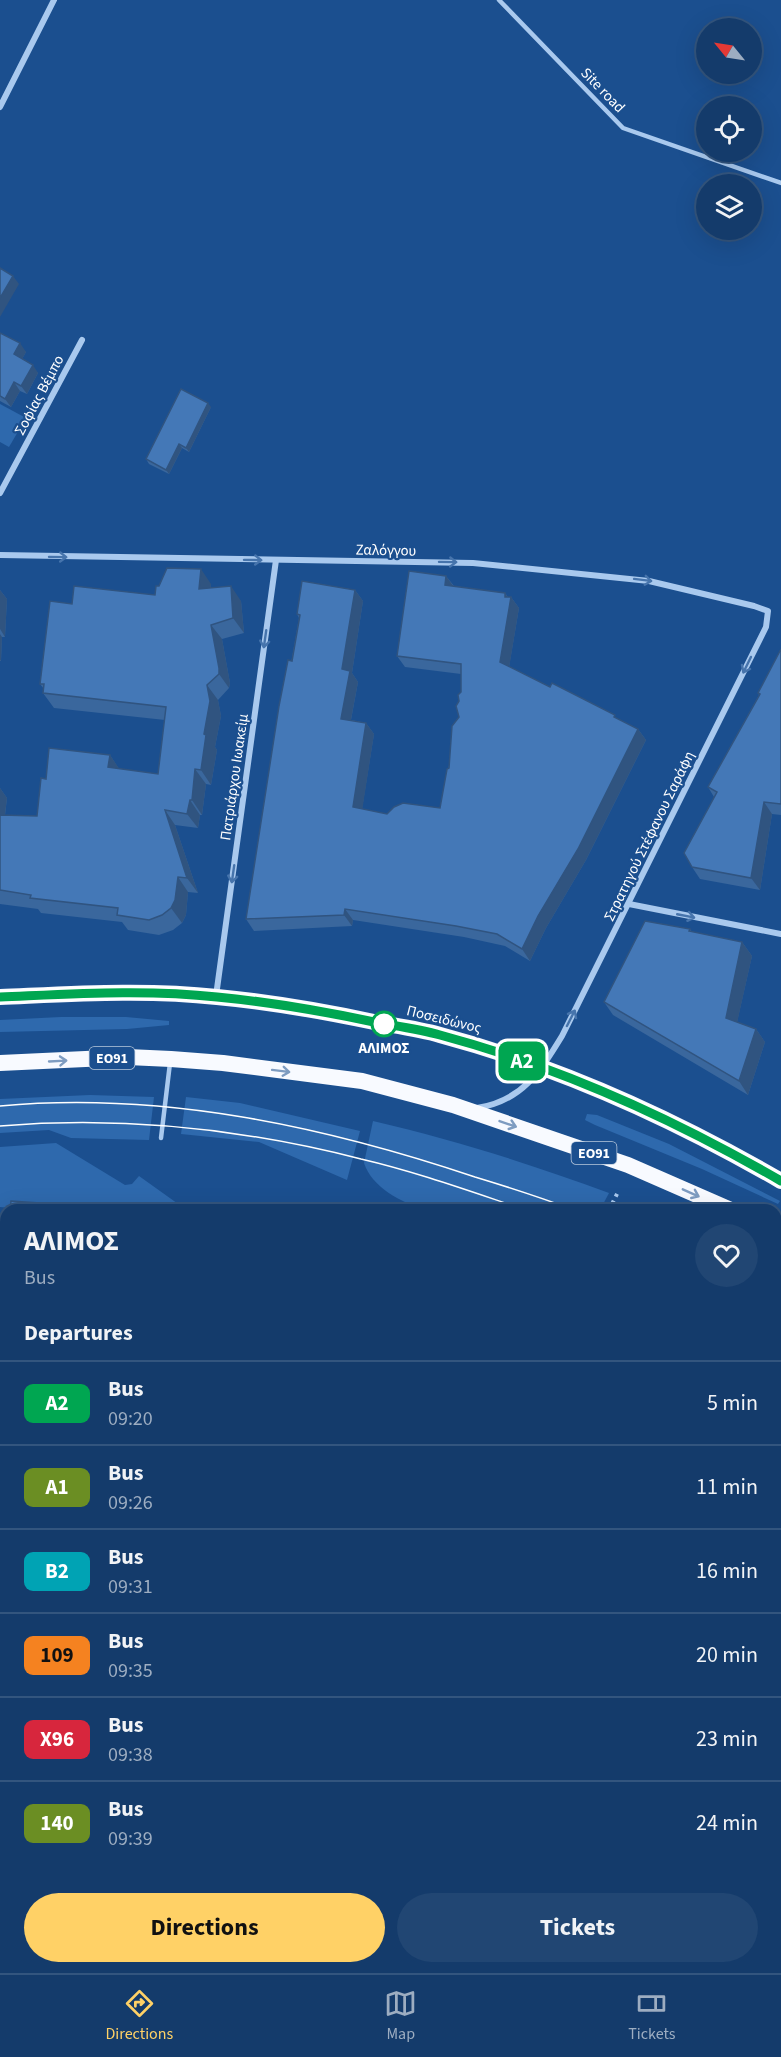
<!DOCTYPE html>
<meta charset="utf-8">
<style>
body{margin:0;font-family:"Source Sans 3",sans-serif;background:#214673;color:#f1f3f6;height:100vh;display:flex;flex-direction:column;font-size:22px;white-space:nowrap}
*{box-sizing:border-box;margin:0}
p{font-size:20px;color:#9dadc1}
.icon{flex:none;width:33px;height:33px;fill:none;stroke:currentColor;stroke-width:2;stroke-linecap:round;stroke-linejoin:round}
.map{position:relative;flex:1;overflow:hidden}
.sheet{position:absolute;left:0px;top:1204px;width:782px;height:770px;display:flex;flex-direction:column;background:#143b6b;border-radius:18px 18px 0 0;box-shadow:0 6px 24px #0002,0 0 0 2px #33557e}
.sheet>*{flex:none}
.badge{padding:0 12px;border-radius:9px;font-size:21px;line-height:39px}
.needle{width:39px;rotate:300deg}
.controls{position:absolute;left:696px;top:18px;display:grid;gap:12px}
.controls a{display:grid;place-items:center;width:66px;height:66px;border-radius:50%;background:#143b6b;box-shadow:0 6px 24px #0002,0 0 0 2px #33557e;font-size:30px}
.map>.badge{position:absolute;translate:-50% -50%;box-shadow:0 0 0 3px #fff}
h2{padding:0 24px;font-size:22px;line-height:54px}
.round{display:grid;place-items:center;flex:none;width:63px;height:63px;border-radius:32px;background:#214673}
.headline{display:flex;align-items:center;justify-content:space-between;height:102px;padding:0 24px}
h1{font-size:28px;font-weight:700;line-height:45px}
.button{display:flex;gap:12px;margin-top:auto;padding:12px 24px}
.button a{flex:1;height:69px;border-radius:36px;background:#ffd166;color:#111;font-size:24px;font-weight:700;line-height:69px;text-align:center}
.button a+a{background:#214673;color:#f1f3f6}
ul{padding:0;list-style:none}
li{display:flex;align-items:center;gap:18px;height:84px;padding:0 24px;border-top:2px solid #33557e}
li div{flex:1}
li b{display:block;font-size:22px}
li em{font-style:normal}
li .badge{min-width:66px;font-weight:700;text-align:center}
.dock{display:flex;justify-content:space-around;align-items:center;height:84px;border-top:2px solid #33557e;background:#143b6b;font-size:16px;color:#9dadc1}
.dock a{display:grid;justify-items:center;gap:3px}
.dock .on{color:#ffd166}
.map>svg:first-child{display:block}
</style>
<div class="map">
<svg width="781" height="1973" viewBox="0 0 781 1973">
<rect width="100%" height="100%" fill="#1b4f8f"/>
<g fill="#2e69ad">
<polygon points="0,404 26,418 9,447 0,442"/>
<polygon points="61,1017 126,1017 169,1021 169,1025 127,1029 0,1032 0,1020"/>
<polygon points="90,1095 154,1097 149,1140 71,1138 49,1130 0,1133 0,1099"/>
<polygon points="186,1097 240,1103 360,1131 347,1180 259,1142 181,1134"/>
<polygon points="587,1114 597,1115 669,1144 780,1201 778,1204 702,1169 595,1125 585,1120"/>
<path d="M 373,1121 C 455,1140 530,1164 609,1193 L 600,1210 L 424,1210 C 402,1202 372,1188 364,1163 Z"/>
<polygon points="56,1143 125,1185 132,1184 139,1176 181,1206 180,1210 32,1210 0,1207 0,1147"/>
</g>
<polygon fill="#3c6290" stroke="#9cc4f0" stroke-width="1.5" points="0,1308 6,1308 6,1968 776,1968 776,1502 781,1506 781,1973 0,1973"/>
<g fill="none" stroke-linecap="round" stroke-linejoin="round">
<polyline stroke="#a9c9ee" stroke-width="4" stroke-dasharray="3 4.5" stroke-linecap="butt" points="609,1210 619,1190"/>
<g stroke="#a9c9ee" stroke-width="4.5">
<polyline points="499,0 623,128 781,183"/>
<polyline points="161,1138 170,1063"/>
<polyline points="776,1372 781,1375"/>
</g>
<g stroke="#a9c9ee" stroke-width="6">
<polyline points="0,107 54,0"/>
<polyline points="0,493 82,340"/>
<path d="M 0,555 L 473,563 L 649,581 L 754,606 L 768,611 L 766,627 L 562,1036 C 540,1072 522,1101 477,1108"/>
<polyline points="629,904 781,934"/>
<polyline points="216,996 276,560"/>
</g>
<g stroke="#f8faff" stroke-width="16">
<path d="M 0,997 C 72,994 145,989 217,997 C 270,1002 322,1011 374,1022 C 396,1026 419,1029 440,1035 C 560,1067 674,1119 781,1181"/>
<polyline points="0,1063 128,1057 171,1059 223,1063 362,1081 453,1105 628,1165 731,1210"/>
<polyline points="776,1234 781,1237"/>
</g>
<g stroke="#fff" stroke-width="1.5">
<path d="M 0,1106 C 161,1091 323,1126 475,1177 C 508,1187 542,1198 574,1210"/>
<path d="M 0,1126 C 121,1116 244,1129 361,1159 C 417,1172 472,1192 526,1210"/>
<polyline points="776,1308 781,1311"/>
<polyline points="776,1326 781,1329"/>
</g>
</g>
<g fill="#3a679d">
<polygon points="0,333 26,352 22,359 38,373 27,394 20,391 11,407 0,401"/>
<polygon points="211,407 189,452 182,448 169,474 149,464 146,459"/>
<polygon points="446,576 454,586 505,593 508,597 511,597 519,608 509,667 638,729 646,740 586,860 546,928 530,961 505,946 464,937 353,920 352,926 254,931 246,919 299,618 297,614 355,590 363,601 352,673 358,682 351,720 366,723 374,734 362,809 387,814 440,808 459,717 459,701 461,692 461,674 405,667 397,656"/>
<polygon points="211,584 211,588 241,601 244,633 222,639 230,683 229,688 218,700 221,716 215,747 217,750 211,785 206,784 202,815 200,815 198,828 175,825 198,893 188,892 186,915 182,923 173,930 159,935 128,930 122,922 41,913 38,909 0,904 0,788 7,798 5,815 37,816 46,779 110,755 119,769 158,774 165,720 54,708 43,693 44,689 40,684 72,604 155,595"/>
<polygon points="0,590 7,599 5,637 2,637 1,661 0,661"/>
<polygon points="781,649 781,815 772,814 760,890 700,879 692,867 714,797 708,787 759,695 758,693"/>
<polygon points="690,929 692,932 742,942 752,956 737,1022 756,1029 765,1042 748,1095 613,1015 604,1002"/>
<polygon points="776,1395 781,1399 781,1445 776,1442"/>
</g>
<g fill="#305480">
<polygon points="13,276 19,284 0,317 0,298"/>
<polygon points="20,343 26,352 20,363 14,354"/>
<polygon points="33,365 38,373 27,394 21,386"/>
<polygon points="14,382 20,391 11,407 5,399"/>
<polygon points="208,403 211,407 189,452 186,448"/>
<polygon points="179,444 182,448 169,474 166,470"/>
<polygon points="201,569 211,584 210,604 199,589"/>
<polygon points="446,576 454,587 445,585"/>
<polygon points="231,586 241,601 244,633 233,618"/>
<polygon points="0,590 7,599 5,637 0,629"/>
<polygon points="355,590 363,601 352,673 358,682 349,730 341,719 342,669"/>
<polygon points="505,593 510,601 511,597 519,608 508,674 500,662"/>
<polygon points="211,625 222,639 230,683 229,688 219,674"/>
<polygon points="0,634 2,637 1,661 0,660"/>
<polygon points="207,685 218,700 221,716 215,747 217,750 211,785 201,770"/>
<polygon points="366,723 374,734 361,818 353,807"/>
<polygon points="638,729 646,740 586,860 546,928 530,961 522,949 538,916"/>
<polygon points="110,755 120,770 108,767"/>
<polygon points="195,769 206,784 202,815 192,800"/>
<polygon points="0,788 7,798 3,830 0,825"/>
<polygon points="190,800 200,815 198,828 187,814"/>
<polygon points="764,802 772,814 760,890 751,878"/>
<polygon points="165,810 175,825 198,893 187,878"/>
<polygon points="178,877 188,892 186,915 182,923 171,908"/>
<polygon points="345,909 353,920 352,926 344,915"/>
<polygon points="742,942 752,956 735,1032 726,1018"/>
<polygon points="756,1029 765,1042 748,1095 739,1081"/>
</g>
<g fill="#4478b7" stroke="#305480" stroke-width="1.5">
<polygon points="0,268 13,276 0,298"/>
<polygon points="0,333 20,343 14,354 33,365 21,386 14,382 5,399 0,396"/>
<polygon points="181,389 208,403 186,448 179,444 166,470 146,459"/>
<polygon points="167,568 201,569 199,589 231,586 233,618 211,625 219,668 219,674 207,685 210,701 204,734 206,735 201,770 195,769 192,800 190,800 187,814 165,810 187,878 178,877 175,900 171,908 162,915 149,920 117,915 118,908 30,898 31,895 0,890 0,815 37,816 41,778 46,779 49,748 110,755 108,767 158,774 166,707 43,693 44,684 40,684 50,601 72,604 74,586 155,595 156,586 159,586"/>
<polygon points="409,571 446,576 445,585 505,593 505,597 511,597 500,662 550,687 552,683 615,715 614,717 638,729 578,849 538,916 522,949 497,934 456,926 345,909 344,915 246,919 279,706 288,660 292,661 300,615 297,614 302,581 355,590 342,669 350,671 341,719 366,723 353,807 387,814 394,807 403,803 440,808 447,769 449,768 452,726 459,717 456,706 459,701 458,695 461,692 461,664 397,656"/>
<polygon points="781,649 781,804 764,802 751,878 692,867 684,853 717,792 708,787 760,694 758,693"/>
<polygon points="645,921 690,929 689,931 742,942 726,1018 756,1029 739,1081 604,1002"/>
<polygon points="11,1201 97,1207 96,1210 10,1210"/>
<polygon points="776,1395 781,1399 781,1436 776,1433"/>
</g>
<defs><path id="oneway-shaft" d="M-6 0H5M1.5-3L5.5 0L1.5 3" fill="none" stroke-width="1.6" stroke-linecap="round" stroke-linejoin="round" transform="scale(1.5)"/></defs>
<g stroke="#4674ac">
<use href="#oneway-shaft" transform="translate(58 557) rotate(1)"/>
<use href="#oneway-shaft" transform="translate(253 560) rotate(1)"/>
<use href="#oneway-shaft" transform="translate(448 562) rotate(1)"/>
<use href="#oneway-shaft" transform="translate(643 580) rotate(7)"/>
<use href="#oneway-shaft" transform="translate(265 639) rotate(98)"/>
<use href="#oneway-shaft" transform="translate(747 665) rotate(116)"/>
<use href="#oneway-shaft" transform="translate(233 874) rotate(98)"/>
<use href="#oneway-shaft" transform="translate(686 916) rotate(11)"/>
<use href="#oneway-shaft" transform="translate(571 1018) rotate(-63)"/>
</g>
<g stroke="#7e9cc1">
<use href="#oneway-shaft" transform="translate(58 1061) rotate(-3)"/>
<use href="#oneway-shaft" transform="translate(281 1071) rotate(7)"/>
<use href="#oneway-shaft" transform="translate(508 1124) rotate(19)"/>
<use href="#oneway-shaft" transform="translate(691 1193) rotate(24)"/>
</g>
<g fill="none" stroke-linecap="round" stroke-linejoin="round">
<defs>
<path id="line" d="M 0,997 C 72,994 145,989 217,997 C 270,1002 322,1011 374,1022 C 396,1026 419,1029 440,1035 C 560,1067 674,1119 781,1181"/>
</defs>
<use href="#line" stroke="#fff" stroke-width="14"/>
<use href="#line" stroke="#00a651" stroke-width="9"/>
</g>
<circle fill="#fff" stroke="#00a651" stroke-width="3" cx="384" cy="1024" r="12"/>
<g text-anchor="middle" stroke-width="4.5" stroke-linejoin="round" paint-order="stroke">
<g fill="#1b4f8f" stroke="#bbcadd" stroke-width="1.5">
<rect x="89.5" y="1047" width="45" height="22" rx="4.5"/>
<rect x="571.5" y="1142" width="45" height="22" rx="4.5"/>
</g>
<g font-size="14" font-weight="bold" fill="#fff">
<text x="112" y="1063">ΕΟ91</text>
<text x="594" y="1158">ΕΟ91</text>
</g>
<g font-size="15" fill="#fff" stroke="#1b4f8f">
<text transform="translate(603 90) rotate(46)" y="5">Site road</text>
<text transform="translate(39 395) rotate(-62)" y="5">Σοφίας Βέμπο</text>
<text transform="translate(386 550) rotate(1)" y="5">Ζαλόγγου</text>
<text transform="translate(234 777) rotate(-82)" y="5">Πατριάρχου Ιωακείμ</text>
<text transform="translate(649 836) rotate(-64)" y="5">Στρατηγού Στέφανου Σαράφη</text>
<text transform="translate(444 1019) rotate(14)" y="5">Ποσειδώνος</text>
</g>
<g font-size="15" font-weight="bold" fill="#fff" stroke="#1b4f8f">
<text x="384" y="1053">ΑΛΙΜΟΣ</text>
</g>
</g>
</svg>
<div class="controls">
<a><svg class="needle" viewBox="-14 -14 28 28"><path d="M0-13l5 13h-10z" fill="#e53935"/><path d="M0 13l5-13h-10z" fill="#9dadc1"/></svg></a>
<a><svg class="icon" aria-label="locate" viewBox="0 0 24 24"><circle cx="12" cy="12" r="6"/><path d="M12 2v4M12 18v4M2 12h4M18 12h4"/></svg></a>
<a><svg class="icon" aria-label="layers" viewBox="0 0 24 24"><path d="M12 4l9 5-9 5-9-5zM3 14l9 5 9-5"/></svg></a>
</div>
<b class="badge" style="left:522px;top:1061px;background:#00a651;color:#fff">Α2</b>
<section class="sheet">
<div class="headline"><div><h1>ΑΛΙΜΟΣ</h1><p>Bus</p></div><a class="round"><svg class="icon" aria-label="heart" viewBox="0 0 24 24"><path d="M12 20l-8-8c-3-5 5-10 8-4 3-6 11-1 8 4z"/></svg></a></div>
<h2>Departures</h2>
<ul>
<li><span class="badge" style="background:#00a651;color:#fff">Α2</span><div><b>Bus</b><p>09:20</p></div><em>5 min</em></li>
<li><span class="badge" style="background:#6b8e23;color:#fff">Α1</span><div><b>Bus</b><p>09:26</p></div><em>11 min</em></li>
<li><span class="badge" style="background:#00a3b4;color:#fff">Β2</span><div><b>Bus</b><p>09:31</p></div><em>16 min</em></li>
<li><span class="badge" style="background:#f58220;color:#111">109</span><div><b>Bus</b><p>09:35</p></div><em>20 min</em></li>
<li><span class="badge" style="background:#d7263d;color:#fff">Χ96</span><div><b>Bus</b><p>09:38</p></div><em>23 min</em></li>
<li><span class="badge" style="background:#6b8e23;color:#fff">140</span><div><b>Bus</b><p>09:39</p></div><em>24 min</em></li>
</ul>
<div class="button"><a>Directions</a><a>Tickets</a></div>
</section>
</div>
<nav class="dock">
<a class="on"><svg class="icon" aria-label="directions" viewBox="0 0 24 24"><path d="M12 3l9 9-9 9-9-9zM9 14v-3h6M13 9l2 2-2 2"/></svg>Directions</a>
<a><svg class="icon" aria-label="map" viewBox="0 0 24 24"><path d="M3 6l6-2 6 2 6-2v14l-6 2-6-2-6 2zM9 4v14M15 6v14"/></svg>Map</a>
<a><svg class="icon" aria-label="tickets" viewBox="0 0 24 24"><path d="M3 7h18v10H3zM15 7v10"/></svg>Tickets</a>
</nav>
